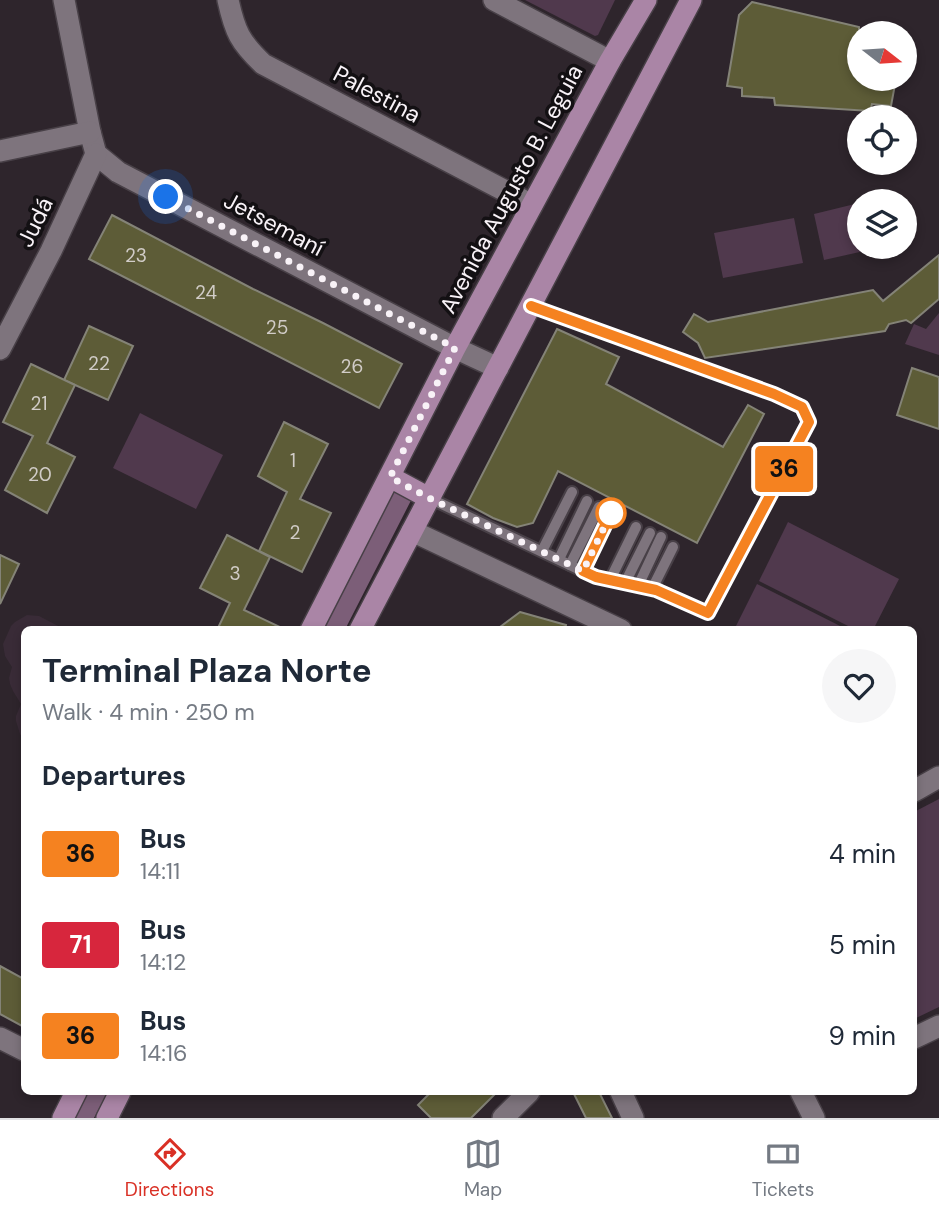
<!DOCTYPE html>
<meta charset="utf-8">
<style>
body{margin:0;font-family:"DM Sans",sans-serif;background:#f6f6f7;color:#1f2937;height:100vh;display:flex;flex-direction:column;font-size:26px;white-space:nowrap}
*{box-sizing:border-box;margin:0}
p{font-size:23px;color:#747a83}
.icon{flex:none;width:38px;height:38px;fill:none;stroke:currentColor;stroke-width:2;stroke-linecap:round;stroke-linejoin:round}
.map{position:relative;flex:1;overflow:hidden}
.details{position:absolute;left:21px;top:626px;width:896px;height:469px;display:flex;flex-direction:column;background:#fff;border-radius:10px;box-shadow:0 4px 10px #0003}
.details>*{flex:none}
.badge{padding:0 14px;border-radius:5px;font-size:24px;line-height:46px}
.needle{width:46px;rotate:107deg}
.controls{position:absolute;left:847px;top:21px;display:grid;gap:14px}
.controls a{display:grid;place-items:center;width:70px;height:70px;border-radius:50%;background:#fff;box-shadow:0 4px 10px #0003;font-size:35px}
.you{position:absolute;width:35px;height:35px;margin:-18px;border:5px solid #fff;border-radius:50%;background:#1a73e8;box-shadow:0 0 0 10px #1a73e833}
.map>.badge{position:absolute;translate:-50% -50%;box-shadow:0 0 0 4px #fff}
h2{padding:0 21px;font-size:26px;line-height:63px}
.round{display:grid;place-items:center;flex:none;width:74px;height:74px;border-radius:37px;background:#f6f6f7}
.overview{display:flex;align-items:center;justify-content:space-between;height:119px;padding:0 21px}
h1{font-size:33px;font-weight:700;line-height:52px}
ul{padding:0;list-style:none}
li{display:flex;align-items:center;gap:21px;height:91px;padding:0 21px}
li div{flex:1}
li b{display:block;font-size:26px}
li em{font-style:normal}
li .badge{min-width:77px;font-weight:700;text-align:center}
.tab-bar{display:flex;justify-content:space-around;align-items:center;height:98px;border-top:2px solid #e0e1e3;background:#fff;font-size:19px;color:#747a83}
.tab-bar a{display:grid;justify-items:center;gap:4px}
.tab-bar .current{color:#d93025}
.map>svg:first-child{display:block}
</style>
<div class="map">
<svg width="939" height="1118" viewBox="0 0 939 1118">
<rect width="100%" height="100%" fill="#2e252c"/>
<polygon fill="#392b37" points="27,615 39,616 62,628 66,626 74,630 24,630 24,741 20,734 16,721 16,716 21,704 13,691 10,684 9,678 12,667 5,656 3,644 11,626 15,622"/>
<g fill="#50394d">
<polygon points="525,0 615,0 598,35 595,36"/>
<polygon points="859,203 859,247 882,247 824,260 814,214"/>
<polygon points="794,218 803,263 723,278 714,233"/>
<polygon points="939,313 939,355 905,344 914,324 926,329"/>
<polygon points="140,413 223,455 196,509 113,468"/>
<polygon points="788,522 899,579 873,630 856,630 759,581"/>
<polygon points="757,584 848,630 734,630"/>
<polygon points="939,799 939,1007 914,1019 914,812"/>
</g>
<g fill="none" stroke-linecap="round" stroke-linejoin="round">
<g stroke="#7c5e78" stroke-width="21">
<polyline points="333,630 403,493"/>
<polyline points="82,1118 96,1092"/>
</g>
</g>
<g fill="#5d5c37" stroke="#848377" stroke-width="2">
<polygon points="752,2 859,27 859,79 896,79 891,106 872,104 870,111 775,105 774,98 742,96 742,88 727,86 739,15"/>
<polygon points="112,215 253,289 323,323 402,364 379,408 89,259"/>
<polygon points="939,255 939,299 911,323 906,320 889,324 885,331 705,358 698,343 683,332 694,314 708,322 873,290 883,301"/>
<polygon points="89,326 133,346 108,400 64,380"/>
<polygon points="557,329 619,357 606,384 723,447 748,405 764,414 697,543 558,471 533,523 517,527 493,518 467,504"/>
<polygon points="31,364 75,385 47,443 75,457 47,513 5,490 33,436 3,422"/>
<polygon points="912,368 939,377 939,429 897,415"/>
<polygon points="284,422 328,444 300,499 331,513 302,572 259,551 287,492 258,476"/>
<polygon points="227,535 270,557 244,610 286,630 217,630 230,603 200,588"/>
<polygon points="0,555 19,564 0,604"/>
<polygon points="520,612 566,625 565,630 496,630"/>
<polygon points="0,966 24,979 24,1027 0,1014"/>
<polygon points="431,1092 497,1092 471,1118 431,1118 418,1105"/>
<polygon points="573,1092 599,1092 612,1118 586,1118"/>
</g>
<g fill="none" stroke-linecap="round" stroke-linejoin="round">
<defs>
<g id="service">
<polyline points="429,498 595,577 656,590 708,613 809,422 802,407 774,394 531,306"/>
<polyline points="542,551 572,492"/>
<polyline points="559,559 587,501"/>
<polyline points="570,565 599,507"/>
<polyline points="583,571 611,513"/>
<polyline points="610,580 636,527"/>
<polyline points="625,583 650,533"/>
<polyline points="638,586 661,537"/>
<polyline points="652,589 673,547"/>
</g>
<g id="minor">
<polyline points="64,0 90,132 96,154 118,172 455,348 498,368"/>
<path d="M 228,0 C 235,32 240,42 263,64 L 532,205"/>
<polyline points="494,0 610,61"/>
<polyline points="0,151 90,132"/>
<polyline points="0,349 51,251 96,154"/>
<polyline points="412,531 621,630"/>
<polyline points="914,791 939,777"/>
<polyline points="0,1038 24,1050"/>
<polyline points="914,1038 939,1026"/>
<polyline points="621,1092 633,1118"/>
<polyline points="801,1092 814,1118"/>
<polyline points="503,1118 529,1092"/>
</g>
<g id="primary">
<polyline points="390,477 429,498"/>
<polyline points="311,630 455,348 610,61 646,0"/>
<polyline points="360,630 691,0"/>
<polyline points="63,1118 76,1092"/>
<polyline points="107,1118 120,1092"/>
</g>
</defs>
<use href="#service" stroke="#484047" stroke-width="14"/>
<use href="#minor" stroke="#484047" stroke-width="24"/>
<use href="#primary" stroke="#484047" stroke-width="24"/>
<use href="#service" stroke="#7e747d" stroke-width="10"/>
<use href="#minor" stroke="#7e747d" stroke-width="21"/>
<use href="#primary" stroke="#aa85a6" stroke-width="21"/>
</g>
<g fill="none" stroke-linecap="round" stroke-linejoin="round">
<defs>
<polyline id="line" points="531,306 774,394 802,407 809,422 708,613 656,590 596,577 583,571 611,513"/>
</defs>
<use href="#line" stroke="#fff" stroke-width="16"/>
<use href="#line" stroke="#f58220" stroke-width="10"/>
<polyline stroke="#f8f2f7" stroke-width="7" stroke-dasharray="0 12.6" points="166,197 455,348 390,477 429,498 583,571 611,513"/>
</g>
<circle fill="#fff" stroke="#f58220" stroke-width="3.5" cx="611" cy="513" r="14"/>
<g text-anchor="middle" stroke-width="7" stroke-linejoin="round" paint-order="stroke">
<g font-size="19" fill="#d1ccc7">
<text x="136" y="262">23</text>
<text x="206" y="299">24</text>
<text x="277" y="334">25</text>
<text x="99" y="370">22</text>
<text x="352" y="373">26</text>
<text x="39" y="410">21</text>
<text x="293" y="467">1</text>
<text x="40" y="481">20</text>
<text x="295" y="539">2</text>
<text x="235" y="580">3</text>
</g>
<g font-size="23" fill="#f8f2f7" stroke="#131013">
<text transform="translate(377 94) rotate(28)" y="8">Palestina</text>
<text transform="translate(511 189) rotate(-62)" y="8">Avenida Augusto B. Leguia</text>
<text transform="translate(35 222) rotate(-64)" y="8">Judá</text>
<text transform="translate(274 224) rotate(28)" y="8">Jetsemaní</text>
</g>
</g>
</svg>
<div class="controls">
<a><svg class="needle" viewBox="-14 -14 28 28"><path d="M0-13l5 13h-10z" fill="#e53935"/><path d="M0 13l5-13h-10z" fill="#747a83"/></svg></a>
<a><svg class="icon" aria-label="locate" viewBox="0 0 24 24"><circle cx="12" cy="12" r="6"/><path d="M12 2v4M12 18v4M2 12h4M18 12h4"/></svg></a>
<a><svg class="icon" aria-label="layers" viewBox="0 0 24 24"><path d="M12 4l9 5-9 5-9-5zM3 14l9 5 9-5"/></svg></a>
</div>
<div class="you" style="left:166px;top:197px"></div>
<b class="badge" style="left:784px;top:469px;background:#f58220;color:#111">36</b>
<section class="details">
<div class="overview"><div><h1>Terminal Plaza Norte</h1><p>Walk · 4 min · 250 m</p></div><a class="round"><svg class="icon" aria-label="heart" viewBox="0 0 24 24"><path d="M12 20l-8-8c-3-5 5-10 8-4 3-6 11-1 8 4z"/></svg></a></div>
<h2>Departures</h2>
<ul>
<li><span class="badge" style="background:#f58220;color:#111">36</span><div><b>Bus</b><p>14:11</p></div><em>4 min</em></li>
<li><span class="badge" style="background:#d7263d;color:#fff">71</span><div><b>Bus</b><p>14:12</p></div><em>5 min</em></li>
<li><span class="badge" style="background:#f58220;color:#111">36</span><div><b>Bus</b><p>14:16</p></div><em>9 min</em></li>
</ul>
</section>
</div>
<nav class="tab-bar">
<a class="current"><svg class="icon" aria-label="directions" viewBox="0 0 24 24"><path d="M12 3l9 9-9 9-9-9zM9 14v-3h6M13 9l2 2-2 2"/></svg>Directions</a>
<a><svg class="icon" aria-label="map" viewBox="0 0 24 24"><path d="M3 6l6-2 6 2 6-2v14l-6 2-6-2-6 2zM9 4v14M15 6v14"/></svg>Map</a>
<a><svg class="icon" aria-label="tickets" viewBox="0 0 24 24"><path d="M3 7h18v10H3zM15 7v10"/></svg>Tickets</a>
</nav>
